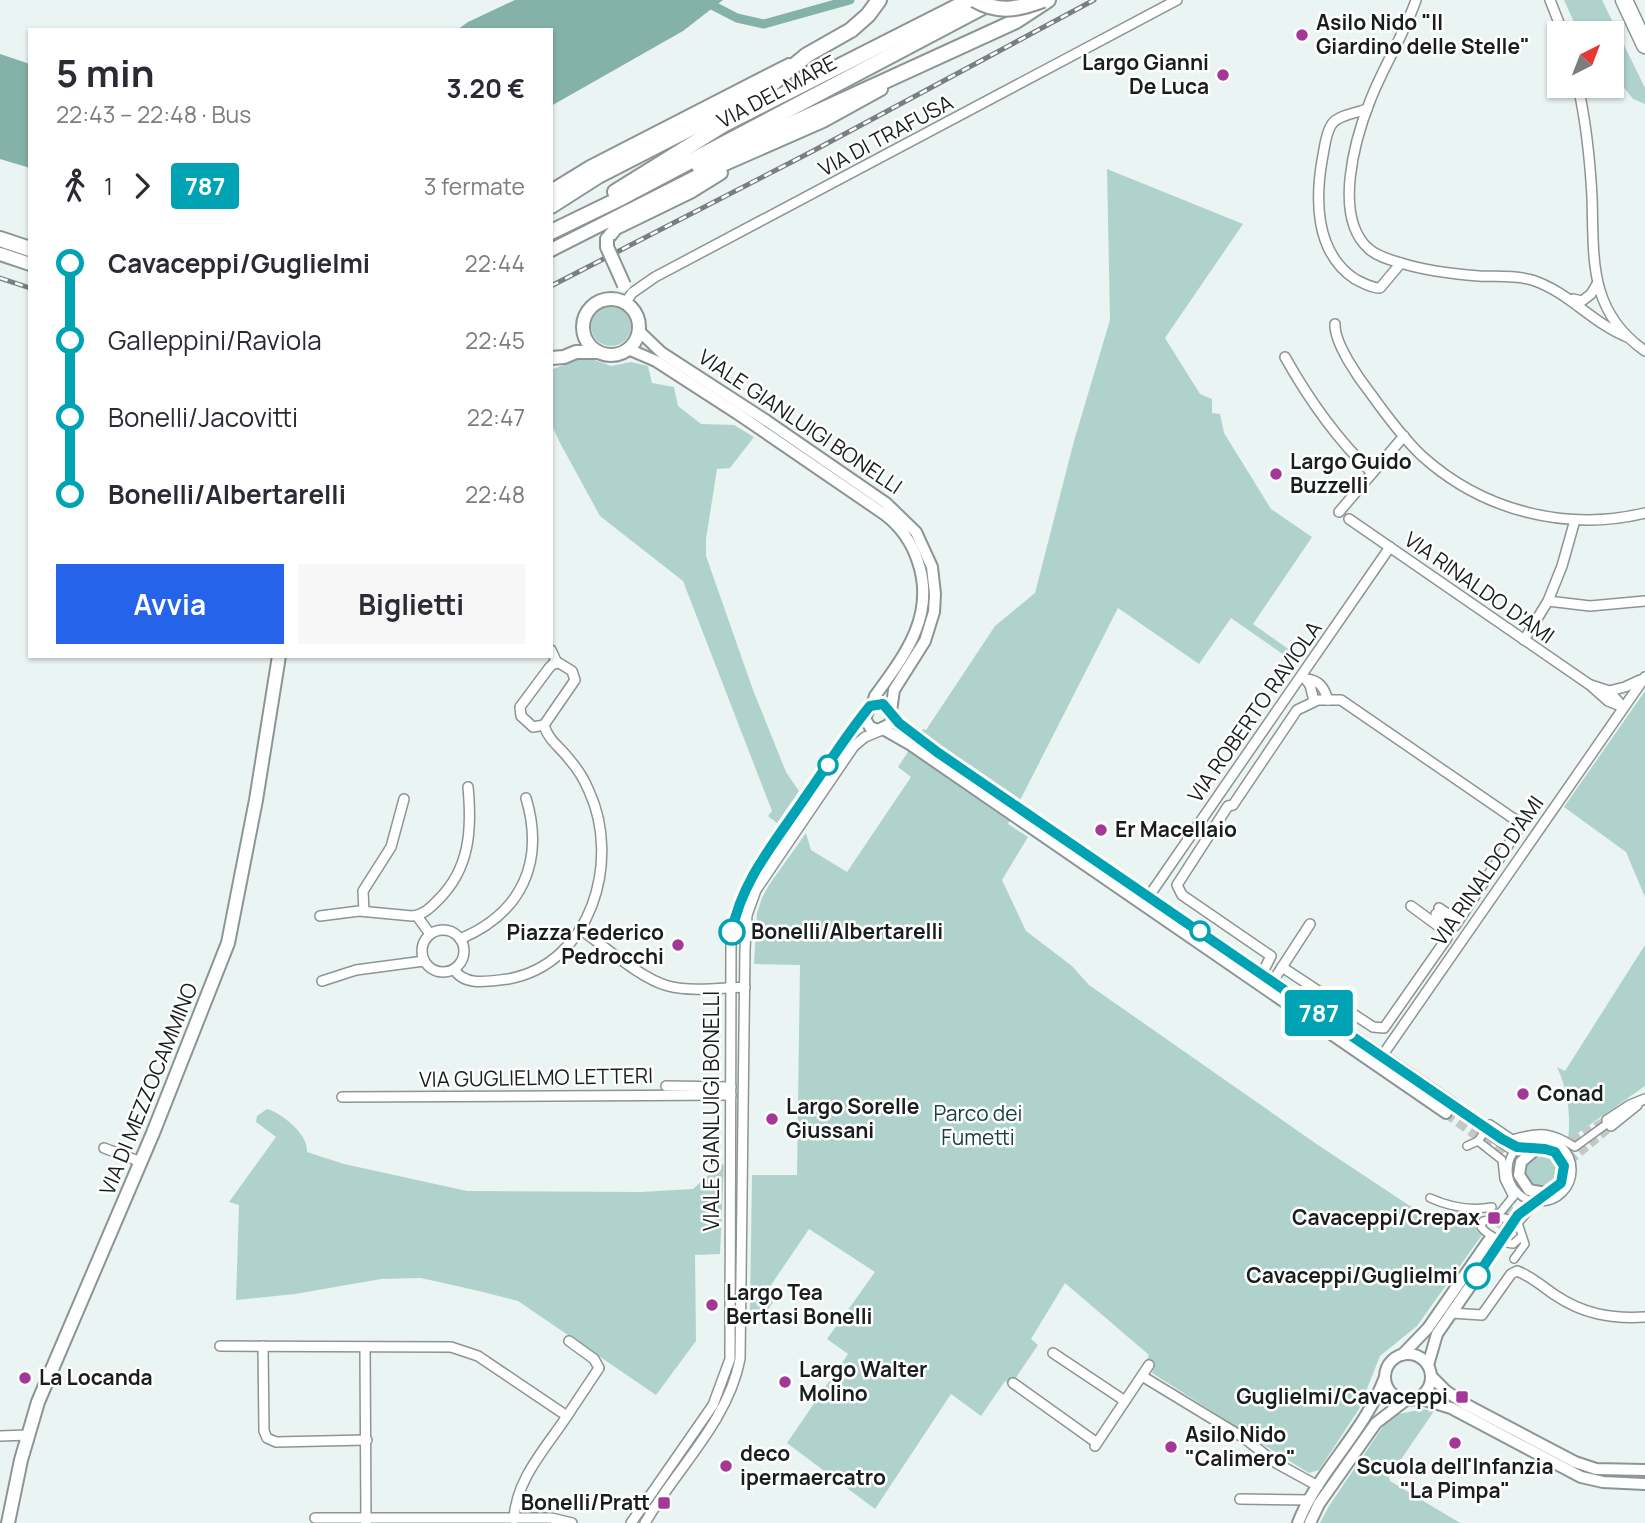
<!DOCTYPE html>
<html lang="it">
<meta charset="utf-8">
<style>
body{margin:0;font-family:Manrope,sans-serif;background:#f7f7f7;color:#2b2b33;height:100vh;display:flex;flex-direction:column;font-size:26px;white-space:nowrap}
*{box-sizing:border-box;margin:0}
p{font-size:23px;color:#7c7c81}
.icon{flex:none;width:38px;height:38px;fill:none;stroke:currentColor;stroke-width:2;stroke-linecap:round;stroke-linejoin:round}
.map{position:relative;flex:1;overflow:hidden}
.drawer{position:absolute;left:28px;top:28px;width:525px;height:630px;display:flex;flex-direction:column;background:#fff;border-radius:0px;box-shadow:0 2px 5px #0004}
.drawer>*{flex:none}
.badge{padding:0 14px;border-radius:5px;font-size:24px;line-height:46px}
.needle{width:46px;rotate:42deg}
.controls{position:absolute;left:1547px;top:21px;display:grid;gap:14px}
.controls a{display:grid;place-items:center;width:77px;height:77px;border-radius:0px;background:#fff;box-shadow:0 2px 5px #0004;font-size:35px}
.map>.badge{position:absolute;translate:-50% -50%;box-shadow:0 0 0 4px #fff}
.legs{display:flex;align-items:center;gap:10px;height:77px;padding:0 28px;font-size:23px}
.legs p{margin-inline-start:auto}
.overview{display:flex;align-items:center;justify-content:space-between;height:119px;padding:0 28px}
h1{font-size:38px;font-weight:700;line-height:52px}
.action{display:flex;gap:14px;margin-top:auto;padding:14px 28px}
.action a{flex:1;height:80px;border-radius:0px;background:#2563eb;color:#fff;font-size:28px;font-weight:700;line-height:80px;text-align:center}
.action a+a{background:#f7f7f7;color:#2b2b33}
ul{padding:0 28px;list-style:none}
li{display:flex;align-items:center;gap:24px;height:77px;font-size:26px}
li i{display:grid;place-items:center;width:10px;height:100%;margin:0 9px;background:currentColor}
li i::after{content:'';width:18px;height:18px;margin:-9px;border:5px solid;border-radius:50%;background:#fff}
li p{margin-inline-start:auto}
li:first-child i{background:linear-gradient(#0000 50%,currentColor 0)}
li:last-child i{background:linear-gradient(currentColor 50%,#0000 0)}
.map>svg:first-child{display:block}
</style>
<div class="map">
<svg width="1645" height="1523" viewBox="0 0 1645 1523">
<rect width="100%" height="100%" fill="#eaf4f2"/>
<g fill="#afd3cc">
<polygon points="1564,0 1602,0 1645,88 1645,104 1633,99 1612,72 1612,33 1579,33"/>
<path d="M 1107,169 L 1243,224 L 1165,338 L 1200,394 L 1212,399 L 1212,413 L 1220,414 L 1224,433 L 1271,509 L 1312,537 L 1253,624 L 1291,651 L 1287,657 L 1231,618 L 1199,664 L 1118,608 L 1008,824 L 1028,837 L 1002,880 L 1026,931 L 1072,966 L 1089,985 L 1318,1145 L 1410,1206 L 1444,1220 L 1446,1213 L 1475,1216 L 1479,1222 L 1476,1230 L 1482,1235 L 1417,1326 L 1380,1356 L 1359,1409 L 1319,1470 L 1309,1473 C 1256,1441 1205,1406 1152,1373 L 1154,1367 L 1146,1361 L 1149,1355 L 1065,1283 L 1031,1339 L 1038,1345 L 1011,1385 L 1005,1381 L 981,1416 L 951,1394 L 875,1509 L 787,1443 L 848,1354 L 827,1339 L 875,1272 L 809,1229 L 769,1288 L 778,1295 L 767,1311 L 750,1310 L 752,1175 L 797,1175 L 800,965 L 754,964 L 757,913 L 762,898 L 769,885 L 806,833 L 811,850 L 847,872 L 911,777 L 898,767 L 923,729 L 926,730 L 995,626 L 1035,593 L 1074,441 L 1110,320 Z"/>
<circle cx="611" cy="326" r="20"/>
<polygon points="589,358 611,366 631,362 648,366 652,383 674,387 678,406 701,424 734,425 754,437 730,468 717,469 706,539 706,556 753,690 786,772 799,791 777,823 768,816 772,811 683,581 600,516 559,441 551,423 551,370 576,360"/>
<polygon points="1645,691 1645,897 1626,852 1564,807"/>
<path d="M 1645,945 L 1645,1086 L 1568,1140 C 1571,1116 1568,1090 1557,1067 L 1565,1071 Z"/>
<path d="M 267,1109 C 282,1113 309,1135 307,1152 L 344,1164 L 467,1191 L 641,1192 L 693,1189 L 713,1171 L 718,1162 L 724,1165 L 720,1254 L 695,1255 L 696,1341 L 656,1395 L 518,1301 L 479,1291 L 421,1278 L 381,1279 L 295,1294 L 236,1300 L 239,1205 L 229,1202 L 276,1137 L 256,1122 L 257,1116 Z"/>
<circle cx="1542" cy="1172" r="17"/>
<polygon points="1423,1409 1434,1411 1389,1477 1390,1481 1460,1523 1320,1523 1329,1506 1386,1422 1399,1414"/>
</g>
<g fill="#84b2a9">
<polygon points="515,0 723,0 683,31 551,106 551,30 457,30 468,22"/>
<polygon points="0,54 30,64 30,168 0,159"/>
</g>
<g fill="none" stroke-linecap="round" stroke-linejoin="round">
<polyline stroke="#84b2a9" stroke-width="9" points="702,0 737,18 764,24 850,0"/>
<g stroke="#c0c9c7" stroke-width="9" stroke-dasharray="9 4.5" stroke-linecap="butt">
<polyline points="1561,1148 1607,1120"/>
<polyline points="1569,1161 1611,1126"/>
</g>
<g stroke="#c0c9c7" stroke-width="10" stroke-dasharray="10 5" stroke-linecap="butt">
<polyline points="1453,1104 1502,1139 1521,1148"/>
<polyline points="1446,1113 1512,1161"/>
<polyline points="1489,1240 1501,1222 1512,1199"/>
<polyline points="1498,1246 1516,1218 1536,1200"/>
</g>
<defs>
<g id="pedestrian">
<polyline points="1485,1132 1514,1152"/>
<circle cx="1540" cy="1170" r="32"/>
<path d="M 1478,1141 L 1490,1124 L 1512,1139 C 1540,1131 1551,1131 1575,1147 L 1608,1123"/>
<polyline points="1467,1146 1478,1141 1502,1160 1504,1179 1513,1197"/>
<path d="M 1517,1192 L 1495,1219 L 1483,1221 L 1481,1227 C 1486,1234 1505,1244 1513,1244 L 1521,1237"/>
<path d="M 1430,1198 C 1450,1207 1470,1211 1492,1207"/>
<polyline points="1495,1219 1505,1218 1518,1223"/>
<polyline points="1514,1259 1525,1244 1518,1223 1536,1202"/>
</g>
<g id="minor">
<path d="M 1416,0 C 1404,35 1383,67 1370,101 C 1355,139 1333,216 1368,248 C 1376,256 1390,260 1401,263 C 1426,271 1453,274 1479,276 C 1497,277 1515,275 1532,280 C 1569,292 1592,323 1627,337"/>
<polyline points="1550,0 1563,33"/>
<path d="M 1578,86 C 1586,122 1590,160 1592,197 C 1594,259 1588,311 1645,351"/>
<path d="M 1367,109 C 1357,113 1338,115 1332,124 C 1326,132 1325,145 1323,155 C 1315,197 1314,252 1355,279 C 1363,283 1371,288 1380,288 L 1401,263"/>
<polyline points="1573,299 1582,301 1591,294 1597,284"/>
<polyline points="626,302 632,293 655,277 1177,0"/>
<path d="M 1335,324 C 1334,343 1359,379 1371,394 C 1386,415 1403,438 1422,456 C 1483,511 1566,532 1645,513"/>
<path d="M 1285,357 C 1309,400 1336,438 1371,472"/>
<polyline points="1339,512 1404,436"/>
<polyline points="1349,519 1590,685 1608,701 1623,707"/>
<polyline points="1548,601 1590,606 1645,601"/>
<polyline points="1524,640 1548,601 1562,566 1575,520"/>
<polyline points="551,650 557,663"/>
<polygon points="559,663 572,671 575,680 544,725 533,727 521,716 520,707 549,668 553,664"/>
<polyline points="1303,676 1310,685 1314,701"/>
<path d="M 1306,679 C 1319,680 1324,687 1328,700"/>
<polyline points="1591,685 1609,691 1623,707"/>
<polyline points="1609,691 1625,687 1640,680"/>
<polyline points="1149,896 1390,547"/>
<polyline points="1439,908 1458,921"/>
<polyline points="364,911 363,891 391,847 404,799"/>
<path d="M 320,916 L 359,911 L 412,916 C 424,915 431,907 439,899 C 470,868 472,829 468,787"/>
<polyline points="417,916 430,934"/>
<path d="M 580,929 C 603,945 641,979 668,986 C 691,992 720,988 745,987"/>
<circle cx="443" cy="951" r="21"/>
<path d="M 460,939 C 522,913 545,862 526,798"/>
<polyline points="1282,967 1373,1027 1384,1028 1447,938 1445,931 1411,906"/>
<path d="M 454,969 C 464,987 490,981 508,979 C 592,964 621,860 589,791 C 584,779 577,768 569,759 C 560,747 548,740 544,725"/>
<polyline points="1262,974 1271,956 1182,895 1177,885 1228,806 1233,805 1297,710 1318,700 1341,700 1520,823 1520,827 1455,926 1436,914"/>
<polyline points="322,981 356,970 424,961"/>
<polyline points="1273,981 1310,924"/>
<polyline points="1382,1056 1645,677"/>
<polyline points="666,1086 731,1087"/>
<polyline points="342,1097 731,1095"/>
<polyline points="1607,1120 1630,1105 1645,1099"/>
<polyline points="1611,1126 1637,1105"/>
<polyline points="104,1148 141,1162"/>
<path d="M 1451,1313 L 1482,1315 L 1511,1274 L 1517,1271 C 1531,1276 1543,1287 1555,1295 C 1583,1314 1611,1319 1645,1317"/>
<path d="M 220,1346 L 451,1347 L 478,1356 L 567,1416 C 546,1448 516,1479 514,1519"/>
<polyline points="263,1346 264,1431 267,1438 276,1442 367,1440"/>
<polyline points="365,1347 366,1523"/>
<polyline points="1053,1353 1125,1401"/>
<polyline points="1142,1376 1244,1438 1276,1463 1318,1486"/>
<polyline points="1013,1383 1097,1443"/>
<polyline points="567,1416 599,1368 594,1359 569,1341"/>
<polyline points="0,1436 28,1435"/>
<polyline points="1095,1446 1149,1365"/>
<polyline points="1240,1499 1309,1500"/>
<polyline points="315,1518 551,1518 572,1523"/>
<polyline points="631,1523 713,1405 730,1359 731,943 736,910 748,882 866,711"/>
<path d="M 645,1523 C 676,1469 728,1422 740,1359 L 745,949 L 747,915 L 756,890 L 854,746 L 865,737 L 882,730"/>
</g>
<g id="tertiary">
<polyline points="639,331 662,353 767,421 886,503 916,532 932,567 935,594 934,612 925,641 894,690 891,711"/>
<path d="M 628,349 L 656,361 L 738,414 L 884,514 C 900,526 912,543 918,562 C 936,615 905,655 875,696 L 872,705"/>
<polyline points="892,715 890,724 878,730 870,727 865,719 870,706 879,703 887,706 899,723 931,748 1453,1104"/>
<polyline points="883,729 911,745 1446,1113"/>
<path d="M 1521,1148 C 1530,1149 1541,1147 1549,1150 C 1564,1154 1566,1171 1561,1183 L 1536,1200"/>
<polyline points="1535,1150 1521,1162 1519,1175 1529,1190 1545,1193"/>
<circle cx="1408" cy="1377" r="23"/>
<polyline points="1402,1355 1428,1328 1489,1240"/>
<polyline points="1428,1365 1437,1334 1498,1246"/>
<polyline points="1431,1376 1446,1391 1465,1404 1575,1462 1596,1469 1645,1470"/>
<polyline points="1418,1398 1451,1408 1581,1477 1603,1482 1645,1484"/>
<path d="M 1298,1523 C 1318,1471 1364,1433 1385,1377"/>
<polyline points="1310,1523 1319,1504 1376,1423 1406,1400"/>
</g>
<g id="secondary">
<polyline points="551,191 590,167 789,65"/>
<polyline points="607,239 616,228 692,191 721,173"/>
<polyline points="551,250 693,178 823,121 881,89"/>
<polyline points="0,254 30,264"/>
<circle cx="611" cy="327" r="28"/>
<polyline points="551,358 564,357 576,352 598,352"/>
<polyline points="8,1523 21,1460 38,1402 153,1133 228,943 256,800 279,656"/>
</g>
<g id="primary">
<polyline points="699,166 1016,21 1048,0"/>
<polyline points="615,192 723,125 970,0"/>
<polyline points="551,206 598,176 762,92 807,55 851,30 868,15 879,0"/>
<polyline points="551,232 617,200 996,0"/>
<polyline points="0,239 30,249"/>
</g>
<polyline id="motorway" points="1624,0 1645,45"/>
</defs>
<use href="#pedestrian" stroke="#8c9593" stroke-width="10"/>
<use href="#minor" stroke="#8c9593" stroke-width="12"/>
<use href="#tertiary" stroke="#8c9593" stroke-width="14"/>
<use href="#secondary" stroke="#8c9593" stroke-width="16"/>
<use href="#primary" stroke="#8c9593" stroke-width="18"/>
<use href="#motorway" stroke="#8c9593" stroke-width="19"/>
<use href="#pedestrian" stroke="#fff" stroke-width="7"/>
<use href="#minor" stroke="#fff" stroke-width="9"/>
<use href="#tertiary" stroke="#fff" stroke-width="10"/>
<use href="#secondary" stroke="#fff" stroke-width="12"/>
<use href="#primary" stroke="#fff" stroke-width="14"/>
<use href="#motorway" stroke="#fff" stroke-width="16"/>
<defs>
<g id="rail">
<polyline points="0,278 30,288"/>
<polyline points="551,286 811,152 1094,0"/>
</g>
</defs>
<use href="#rail" stroke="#797f7e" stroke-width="5"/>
<use href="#rail" stroke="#fff" stroke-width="2.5" stroke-dasharray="8" stroke-linecap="butt"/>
<defs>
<polyline id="secondary-bridge" points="607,239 607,247 624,285"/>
<path id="primary-bridge" d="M 975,0 C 999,14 1019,9 1043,0"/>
</defs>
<use href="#secondary-bridge" stroke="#8c9593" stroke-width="16" stroke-linecap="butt"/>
<use href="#primary-bridge" stroke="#8c9593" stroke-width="18" stroke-linecap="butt"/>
<use href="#secondary-bridge" stroke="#fff" stroke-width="12"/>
<use href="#primary-bridge" stroke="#fff" stroke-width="14"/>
</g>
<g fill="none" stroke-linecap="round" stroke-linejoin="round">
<defs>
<path id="line-1" d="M 732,932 C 741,881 776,841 804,799 C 826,768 846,735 870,706 L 883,704 L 899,723 L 937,752 L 1502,1139 L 1517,1147 L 1545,1149 L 1555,1152 L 1564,1166 L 1561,1183 L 1518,1215 L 1477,1276"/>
</defs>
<use href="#line-1" stroke="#fff" stroke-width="16"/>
<use href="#line-1" stroke="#00a3b4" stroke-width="10"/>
</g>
<g fill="#a43899" stroke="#fff" stroke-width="2.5">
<circle cx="1302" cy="35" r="7"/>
<circle cx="1223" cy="75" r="7"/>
<circle cx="1276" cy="474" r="7"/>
<circle cx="1101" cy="830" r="7"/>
<circle cx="678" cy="945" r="7"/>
<circle cx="1523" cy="1094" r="7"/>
<circle cx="772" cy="1119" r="7"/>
<rect x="1487" y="1211" width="14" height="14" rx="3.5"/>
<circle cx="712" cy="1305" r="7"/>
<circle cx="25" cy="1378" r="7"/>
<circle cx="785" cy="1382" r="7"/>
<rect x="1455" y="1390" width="14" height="14" rx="3.5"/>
<circle cx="1455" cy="1443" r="7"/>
<circle cx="1171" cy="1447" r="7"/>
<circle cx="726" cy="1466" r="7"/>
<rect x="657" y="1496" width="14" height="14" rx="3.5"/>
</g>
<g fill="#fff" stroke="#00a3b4" stroke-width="3.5">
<circle cx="828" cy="765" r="9"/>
<circle cx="1200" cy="931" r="9"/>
<circle cx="732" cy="932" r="12"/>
<circle cx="1477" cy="1276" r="12"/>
</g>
<g text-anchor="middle" stroke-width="5" stroke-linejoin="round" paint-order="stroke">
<g font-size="21" font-weight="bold" fill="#1a1d1d" stroke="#fff" text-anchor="start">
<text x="1316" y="30">Asilo Nido "Il<tspan x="1316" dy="24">Giardino delle Stelle"</tspan></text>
<text x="1209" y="70" text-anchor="end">Largo Gianni<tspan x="1209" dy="24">De Luca</tspan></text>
<text x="1290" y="469">Largo Guido<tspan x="1290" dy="24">Buzzelli</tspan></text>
<text x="1115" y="837">Er Macellaio</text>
<text x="664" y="940" text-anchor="end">Piazza Federico<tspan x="664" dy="24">Pedrocchi</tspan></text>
<text x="1537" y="1101">Conad</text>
<text x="786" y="1114">Largo Sorelle<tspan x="786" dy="24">Giussani</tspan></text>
<text x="1480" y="1225" text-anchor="end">Cavaceppi/Crepax</text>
<text x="726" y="1300">Largo Tea<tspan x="726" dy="24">Bertasi Bonelli</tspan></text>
<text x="799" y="1377">Largo Walter<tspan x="799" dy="24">Molino</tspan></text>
<text x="39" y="1385">La Locanda</text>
<text x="1448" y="1404" text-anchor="end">Guglielmi/Cavaceppi</text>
<text x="1185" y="1442">Asilo Nido<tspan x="1185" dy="24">"Calimero"</tspan></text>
<text x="740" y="1461">deco<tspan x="740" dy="24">ipermaercatro</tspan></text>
<text x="1455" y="1474" text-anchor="middle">Scuola dell'Infanzia<tspan x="1455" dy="24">"La Pimpa"</tspan></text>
<text x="650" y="1510" text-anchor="end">Bonelli/Pratt</text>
</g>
<g font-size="21" fill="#1a1d1d" stroke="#fff">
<text transform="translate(777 92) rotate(-28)" y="7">VIA DEL MARE</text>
<text transform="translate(886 136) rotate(-28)" y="7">VIA DI TRAFUSA</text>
<text transform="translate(800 422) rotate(34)" y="7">VIALE GIANLUIGI BONELLI</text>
<text transform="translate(1479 588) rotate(35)" y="7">VIA RINALDO D'AMI</text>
<text transform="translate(1255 712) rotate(-55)" y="7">VIA ROBERTO RAVIOLA</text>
<text transform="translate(1488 871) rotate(-55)" y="7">VIA RINALDO D'AMI</text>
<text transform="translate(536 1078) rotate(-1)" y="7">VIA GUGLIELMO LETTERI</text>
<text transform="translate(149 1089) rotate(-68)" y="7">VIA DI MEZZOCAMMINO</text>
<text transform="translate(712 1111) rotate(-90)" y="7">VIALE GIANLUIGI BONELLI</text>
</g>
<g font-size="21" font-weight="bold" fill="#1a1d1d" stroke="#fff" text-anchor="start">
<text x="751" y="939">Bonelli/Albertarelli</text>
<text x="1458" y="1283" text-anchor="end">Cavaceppi/Guglielmi</text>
</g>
<g font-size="21" fill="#17423b" stroke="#fff">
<text x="978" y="1121">Parco dei<tspan x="978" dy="24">Fumetti</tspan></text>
</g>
</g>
</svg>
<div class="controls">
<a><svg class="needle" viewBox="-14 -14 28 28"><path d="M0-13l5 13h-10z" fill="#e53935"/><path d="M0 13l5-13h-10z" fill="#7c7c81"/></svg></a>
</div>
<b class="badge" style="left:1319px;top:1013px;background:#00a3b4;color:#fff">787</b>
<section class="drawer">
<div class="overview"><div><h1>5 min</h1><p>22:43 – 22:48 · Bus</p></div><b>3.20 €</b></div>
<div class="legs"><svg class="icon" aria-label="walk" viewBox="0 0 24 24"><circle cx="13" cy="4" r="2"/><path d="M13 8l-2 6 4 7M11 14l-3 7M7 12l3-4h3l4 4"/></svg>1<svg class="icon" aria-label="forward" viewBox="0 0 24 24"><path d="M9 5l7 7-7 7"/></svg><b class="badge" style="background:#00a3b4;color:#fff">787</b><p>3 fermate</p></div>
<ul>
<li><i style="color:#00a3b4"></i><b>Cavaceppi/Guglielmi</b><p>22:44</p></li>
<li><i style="color:#00a3b4"></i><span>Galleppini/Raviola</span><p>22:45</p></li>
<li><i style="color:#00a3b4"></i><span>Bonelli/Jacovitti</span><p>22:47</p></li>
<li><i style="color:#00a3b4"></i><b>Bonelli/Albertarelli</b><p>22:48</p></li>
</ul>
<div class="action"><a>Avvia</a><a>Biglietti</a></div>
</section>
</div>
